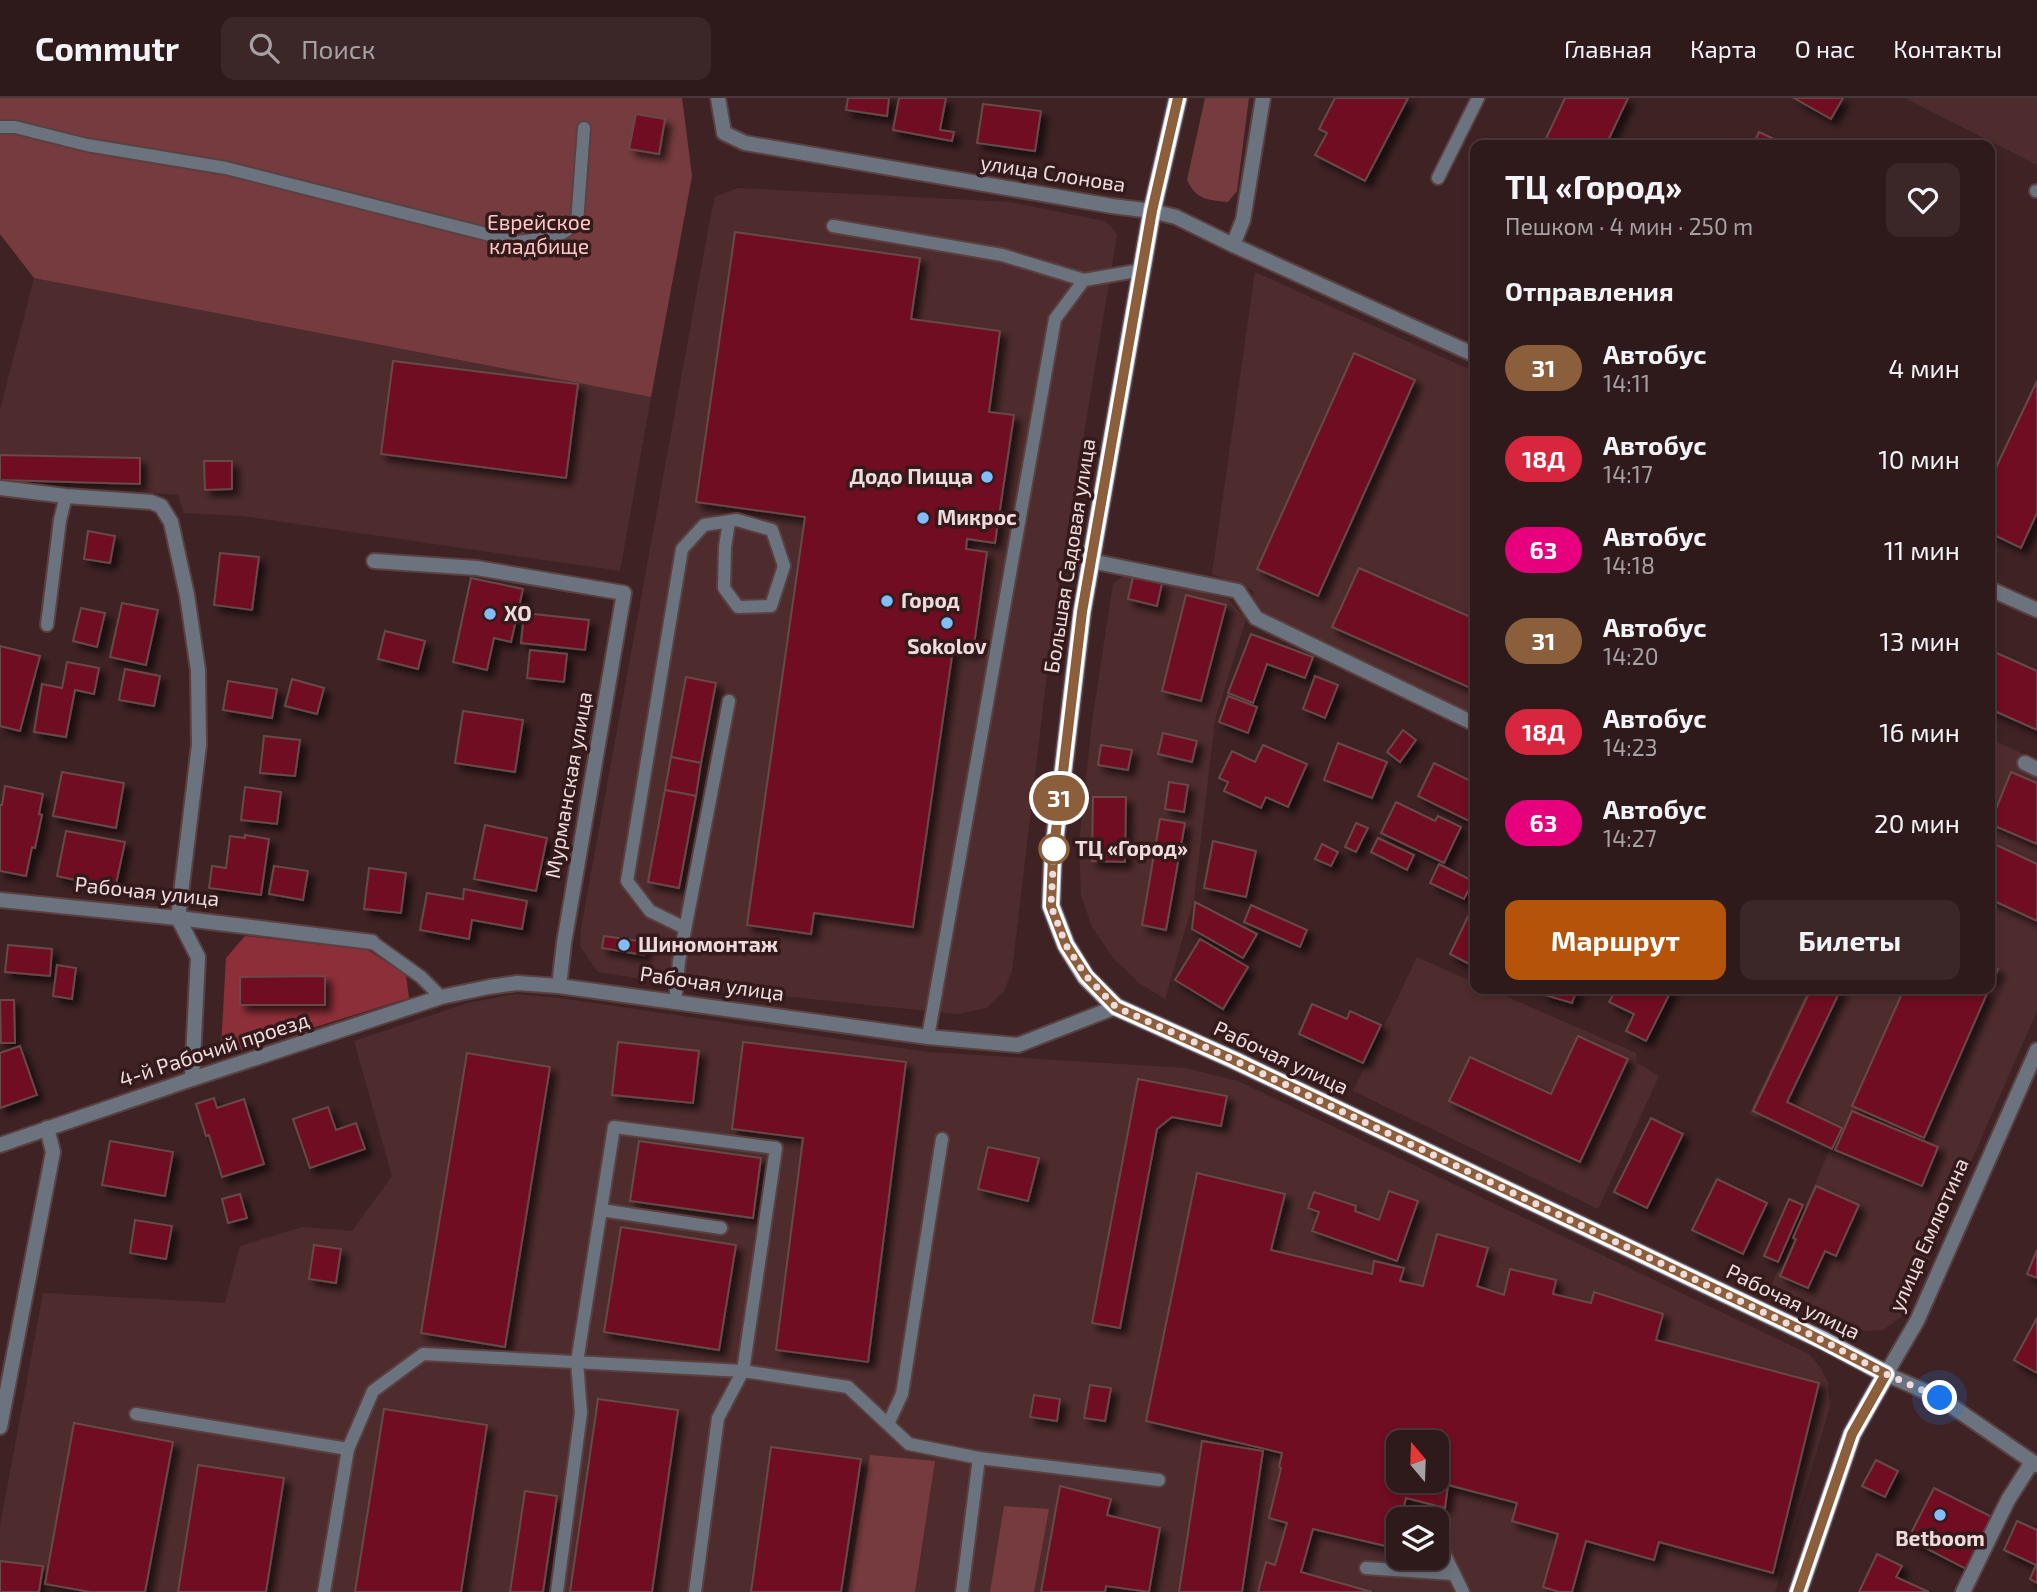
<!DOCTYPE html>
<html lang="ru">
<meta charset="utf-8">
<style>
body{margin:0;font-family:"Exo 2",sans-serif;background:#3b2728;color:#f1f3f6;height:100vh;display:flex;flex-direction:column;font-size:26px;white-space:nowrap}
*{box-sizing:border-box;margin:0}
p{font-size:23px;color:#a7a1a3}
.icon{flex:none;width:38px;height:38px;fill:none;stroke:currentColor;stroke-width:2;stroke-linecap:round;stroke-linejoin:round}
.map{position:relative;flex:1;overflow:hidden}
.sheet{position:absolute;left:1470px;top:42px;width:525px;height:854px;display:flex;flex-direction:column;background:#2f1a1b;border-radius:14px;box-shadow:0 4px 10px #0003,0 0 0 2px #4a383a}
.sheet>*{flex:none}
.badge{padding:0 14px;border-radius:23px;font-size:24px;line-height:46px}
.needle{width:46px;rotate:341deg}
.tools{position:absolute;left:1386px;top:1332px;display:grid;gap:14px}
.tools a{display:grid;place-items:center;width:63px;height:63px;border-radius:14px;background:#2f1a1b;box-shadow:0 4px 10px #0003,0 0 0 2px #4a383a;font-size:35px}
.you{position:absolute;width:35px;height:35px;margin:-18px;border:5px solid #fff;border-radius:50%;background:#1a73e8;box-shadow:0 0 0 10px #1a73e833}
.map>.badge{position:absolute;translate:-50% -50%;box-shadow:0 0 0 4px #fff}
h2{padding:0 35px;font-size:26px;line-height:63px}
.round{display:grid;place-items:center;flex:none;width:74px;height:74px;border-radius:14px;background:#3b2728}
.summary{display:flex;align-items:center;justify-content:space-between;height:119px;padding:0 35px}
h1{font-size:33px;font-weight:700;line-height:52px}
.button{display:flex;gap:14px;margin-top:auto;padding:14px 35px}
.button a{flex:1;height:80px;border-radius:14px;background:#b45309;color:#fff;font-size:28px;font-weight:700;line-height:80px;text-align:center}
.button a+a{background:#3b2728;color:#f1f3f6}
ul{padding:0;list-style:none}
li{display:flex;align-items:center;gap:21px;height:91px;padding:0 35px}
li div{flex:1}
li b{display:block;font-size:26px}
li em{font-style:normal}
li .badge{min-width:77px;font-weight:700;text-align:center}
header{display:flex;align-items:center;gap:42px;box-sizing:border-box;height:98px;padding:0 35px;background:#2f1a1b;border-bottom:2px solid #4a383a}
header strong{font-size:33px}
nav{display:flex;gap:38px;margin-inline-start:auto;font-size:24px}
.search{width:490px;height:63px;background:#3b2728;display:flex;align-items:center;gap:18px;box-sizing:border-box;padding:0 24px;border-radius:14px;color:#a7a1a3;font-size:26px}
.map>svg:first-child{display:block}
</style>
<header>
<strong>Commutr</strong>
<div class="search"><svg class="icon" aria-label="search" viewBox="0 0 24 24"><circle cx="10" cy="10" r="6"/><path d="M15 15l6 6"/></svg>Поиск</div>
<nav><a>Главная</a><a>Карта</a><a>О нас</a><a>Контакты</a></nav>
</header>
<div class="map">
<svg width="2037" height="1494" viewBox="0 0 2037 1494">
<defs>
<filter id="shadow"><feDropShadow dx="6" dy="6" stdDeviation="3.5" flood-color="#0009"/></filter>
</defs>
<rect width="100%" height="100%" fill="#3f2324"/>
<g fill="#4e2c2d" fill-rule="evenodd">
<polygon points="1905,0 2037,0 2037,67"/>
<polygon points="738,90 1010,104 1104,123 1111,128 1117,137 1054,516 1012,873 1004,893 987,910 958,916 692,889 598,874 580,848 581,830 709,127 715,99"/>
<polygon points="1255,174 1475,274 1475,620 1246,521 1215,622 1194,801 1165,901 1139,885 1113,860 1092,829 1081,797 1079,746 1092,624 1113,486 1124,477 1132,477 1228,501 1246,520 1254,493 1212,476"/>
<polygon points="34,180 651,299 620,473 242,418 184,415 178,397 0,384 0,312"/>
<polygon points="1990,641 2037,662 2037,913 1904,1217 1883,1232 1865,1233 1770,1191 1829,1053 1749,1016 1808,891 1990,891"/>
<polygon points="1417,859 1475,885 1475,891 1489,891 1636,955 1637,965 1659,978 1598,1111 1353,993"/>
<path d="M 515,896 L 559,900 L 928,954 L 1185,970 L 1238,983 L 1809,1256 L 1820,1269 L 1828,1285 L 1830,1308 L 1775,1494 L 39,1494 L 43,1468 L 0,1463 L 0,1428 L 43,1195 L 225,1205 L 240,1148 L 303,1129 L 352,1133 L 392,1078 L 354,943 L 468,905 ZM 1398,1344 L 1437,1344 L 1437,1382 L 1398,1382 ZM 1398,1421 L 1437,1421 L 1437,1460 L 1398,1460 Z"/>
</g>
<g fill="#763b3e">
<polygon points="0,0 682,0 692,78 651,299 34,180 0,136"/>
<path d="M 1205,0 L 1249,0 L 1237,93 L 1228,104 C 1208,102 1196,102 1187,82 Z"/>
<polygon points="870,1357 935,1363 915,1494 848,1494"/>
<polygon points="1004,1408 1049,1411 1034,1494 990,1494"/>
</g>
<polygon fill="#8d2f38" points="245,838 368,852 406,877 409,900 231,955 221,950 226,860"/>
<g fill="#6f1120" stroke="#674849" stroke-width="2" fill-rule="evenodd" filter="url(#shadow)">
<polygon points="848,0 889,0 887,18 846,12"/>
<polygon points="899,0 946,0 940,32 954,34 952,43 893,32"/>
<polygon points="1335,0 1408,0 1365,83 1315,57 1327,35 1319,31"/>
<polygon points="1565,0 1628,0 1606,47 1543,47"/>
<polygon points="1794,0 1843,0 1831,21"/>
<polygon points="983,6 1041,13 1035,53 977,45"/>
<polygon points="636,16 665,21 659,56 629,51"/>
<polygon points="1759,34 1787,47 1753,47"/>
<polygon points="735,134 920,160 911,221 1000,233 989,314 1014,317 995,445 967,441 966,451 987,454 973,554 953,551 913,829 814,815 811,836 747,827 805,419 696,404"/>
<polygon points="1354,255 1415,282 1318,498 1257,471"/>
<polygon points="393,263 578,286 566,380 381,356"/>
<polygon points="2037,283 2037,415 2021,450 1990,435 1990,382"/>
<polygon points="0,357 140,360 140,386 0,382"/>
<polygon points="204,363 232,363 232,391 205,392"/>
<polygon points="88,433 115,438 110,465 84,461"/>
<polygon points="220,455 259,459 252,512 214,507"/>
<polygon points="1359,470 1475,521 1475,592 1332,529"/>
<polygon points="1133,479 1162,485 1157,508 1128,501"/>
<polygon points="471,480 523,491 511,544 494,540 487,572 453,564"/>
<polygon points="1186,497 1226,507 1201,603 1162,593"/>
<polygon points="122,505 158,512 146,567 110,559"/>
<polygon points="81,510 105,515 97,549 73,543"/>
<polygon points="524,515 589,522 585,552 521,545"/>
<polygon points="385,533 425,543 418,571 378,561"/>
<polygon points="1251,536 1313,559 1305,580 1267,566 1253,605 1228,595"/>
<polygon points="0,548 40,558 20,633 0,628"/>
<polygon points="530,552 567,556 564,584 527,580"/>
<polygon points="1990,552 2037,573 2037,632 1990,611"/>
<polygon points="67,564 99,570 94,596 75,592 66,639 34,634 42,586 62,590"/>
<polygon points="125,571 160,578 154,608 119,602"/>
<polygon points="1315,578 1338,587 1325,620 1303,611"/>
<polygon points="686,579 716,585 701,665 671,659"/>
<polygon points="292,581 324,590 317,616 285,608"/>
<polygon points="228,583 277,591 272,620 223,612"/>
<polygon points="1228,598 1257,609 1248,635 1219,624"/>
<polygon points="463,613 523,622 515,674 455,665"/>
<polygon points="1403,632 1416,642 1400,664 1387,654"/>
<polygon points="1163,635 1197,643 1192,664 1158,656"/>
<polygon points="264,638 300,642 295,678 260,675"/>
<polygon points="1338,645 1387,664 1372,700 1324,682"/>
<polygon points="1101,647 1132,652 1128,672 1098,667"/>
<polygon points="1263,647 1307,666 1288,709 1266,699 1261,710 1224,693 1228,684 1219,680 1232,653 1255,664"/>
<polygon points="671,659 701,665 696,698 665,692"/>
<polygon points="1434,665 1475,685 1475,711 1469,723 1418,698"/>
<polygon points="62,674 124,685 116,730 53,718"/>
<polygon points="2011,674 2037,685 2037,746 1990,726"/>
<polygon points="1169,684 1188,687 1184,714 1165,711"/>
<polygon points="5,688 43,696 39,716 42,717 35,750 32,749 26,778 0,773 0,707 2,707"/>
<polygon points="245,689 281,694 277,726 241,722"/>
<polygon points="665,692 696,698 679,790 648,784"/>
<polygon points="1093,699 1126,699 1125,764 1092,763"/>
<polygon points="1396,704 1435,723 1438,718 1461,729 1444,765 1381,735"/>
<polygon points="1160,721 1185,725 1166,832 1142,827"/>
<polygon points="1356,725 1368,730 1356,754 1345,749"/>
<polygon points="485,727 547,740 536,793 474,781"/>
<polygon points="66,733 125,744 115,791 57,778"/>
<polygon points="245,737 269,741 261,797 209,790 212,768 226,770 230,738 245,740"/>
<polygon points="1378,740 1414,757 1407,772 1371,754"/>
<polygon points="1213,743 1256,753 1246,799 1204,790"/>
<polygon points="1990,744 2037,766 2037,823 1990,801"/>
<polygon points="1322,746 1338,754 1331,768 1315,761"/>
<polygon points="1439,766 1473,783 1464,801 1430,785"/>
<polygon points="274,768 308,773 303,802 269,796"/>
<polygon points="369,770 406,775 401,815 364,811"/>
<polygon points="464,791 527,803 522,831 472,822 469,841 420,832 427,795 463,801"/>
<polygon points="1195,804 1257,836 1243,860 1192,831"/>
<polygon points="1474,806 1475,806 1475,869 1450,856"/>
<polygon points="1251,807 1307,832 1300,849 1244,824"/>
<polygon points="604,838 646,844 644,857 602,850"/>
<polygon points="1200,841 1248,869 1223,911 1175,882"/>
<polygon points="8,847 52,851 50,878 5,874"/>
<polygon points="57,867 76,870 72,901 53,898"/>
<polygon points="1990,868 1998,871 1990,889"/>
<polygon points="325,878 325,907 240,907 240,879"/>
<polygon points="1544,891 1577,891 1572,905 1542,896"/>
<polygon points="1616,891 1672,891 1646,943 1626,933 1634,916 1609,904"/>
<polygon points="1811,891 1841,891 1787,1004 1842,1030 1832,1051 1753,1013"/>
<polygon points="1904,891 1989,891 1924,1040 1852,1008"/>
<polygon points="0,902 14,902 15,945 1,945"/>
<polygon points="1312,906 1347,921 1350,913 1381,927 1363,965 1299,936"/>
<polygon points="1578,938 1628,961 1580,1064 1449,1003 1470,959 1551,996"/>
<polygon points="618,944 699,953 693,1005 612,997"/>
<polygon points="743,944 906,964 868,1264 776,1252 803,1040 732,1031"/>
<polygon points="20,948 37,997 0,1010 0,955"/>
<polygon points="467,955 550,969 505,1249 421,1235"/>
<polygon points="1138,981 1227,998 1221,1028 1172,1019 1157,1031 1120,1230 1092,1225"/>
<polygon points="214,1000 217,1010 244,1001 264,1066 222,1079 209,1037 206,1038 196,1006"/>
<polygon points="328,1009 336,1032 356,1025 365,1051 310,1070 293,1021"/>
<polygon points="1852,1013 1938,1049 1922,1088 1835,1052"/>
<polygon points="1651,1020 1683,1036 1647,1110 1614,1094"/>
<polygon points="110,1043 173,1054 165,1098 102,1087"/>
<polygon points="639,1043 761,1060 753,1120 630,1103"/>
<polygon points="988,1049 1039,1060 1028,1103 978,1091"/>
<path d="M 1197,1075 L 1285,1096 L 1271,1152 L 1372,1176 L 1374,1163 L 1404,1170 L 1400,1183 L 1423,1188 L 1437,1136 L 1488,1150 L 1477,1188 L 1504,1197 L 1510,1171 L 1556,1182 L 1553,1196 L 1591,1205 L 1594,1194 L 1663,1216 L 1656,1242 L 1819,1285 L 1773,1475 L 1659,1444 L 1654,1462 L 1586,1443 L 1572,1494 L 1559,1494 L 1543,1489 L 1558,1436 L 1512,1423 L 1517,1405 L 1448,1387 L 1445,1410 L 1406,1400 L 1401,1421 L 1398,1421 L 1398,1431 L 1394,1450 L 1313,1431 L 1301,1474 L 1372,1494 L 1258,1494 L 1266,1464 L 1275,1467 L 1287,1425 L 1269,1420 L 1281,1370 L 1279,1369 L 1282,1355 L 1146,1323 ZM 1398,1344 L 1437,1344 L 1437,1382 L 1398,1382 Z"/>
<polygon points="1717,1081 1767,1105 1743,1156 1692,1132"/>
<polygon points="1816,1088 1859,1107 1836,1158 1825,1153 1808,1190 1780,1178 1796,1141 1793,1140"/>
<polygon points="1389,1093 1418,1103 1397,1163 1312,1133 1319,1114 1308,1110 1314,1094 1356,1108 1355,1113 1379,1122"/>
<polygon points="240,1096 247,1120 228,1125 222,1101"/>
<polygon points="1789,1101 1803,1107 1778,1164 1764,1158"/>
<polygon points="135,1122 172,1128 166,1161 130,1155"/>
<polygon points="621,1129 736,1147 719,1252 604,1234"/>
<polygon points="314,1147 341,1151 336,1185 309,1181"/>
<polygon points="2037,1152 2037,1180 2027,1176"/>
<polygon points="2037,1220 2037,1275 2014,1262"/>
<polygon points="1090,1287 1111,1290 1105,1323 1084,1320"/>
<polygon points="1034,1297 1060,1301 1057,1323 1030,1319"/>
<polygon points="598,1301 678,1312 652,1494 570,1494"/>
<polygon points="384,1311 487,1327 461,1494 355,1494"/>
<polygon points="74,1325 173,1344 145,1494 90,1494 45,1486"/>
<polygon points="1202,1343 1263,1353 1242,1494 1179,1494"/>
<polygon points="771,1349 861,1361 841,1494 751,1494"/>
<polygon points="1876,1362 1898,1373 1885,1399 1862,1388"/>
<polygon points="198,1367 284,1380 266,1494 178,1494"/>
<polygon points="1060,1388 1111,1401 1107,1417 1160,1430 1149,1494 1106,1488 1105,1494 1041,1494"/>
<polygon points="1934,1390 1992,1419 1966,1471 1908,1441"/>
<polygon points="525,1393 557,1398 543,1494 510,1494"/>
<polygon points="2017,1423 2037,1432 2037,1485 2030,1481 2036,1467 2004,1452"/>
<polygon points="1877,1456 1902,1468 1896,1479 1929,1494 1859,1494"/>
<polygon points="0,1463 43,1468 39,1494 0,1494"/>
</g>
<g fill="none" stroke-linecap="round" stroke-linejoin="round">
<defs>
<g id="service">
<polyline points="0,29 15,29 87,47 226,70 518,144 558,138 577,125 584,30"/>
<polyline points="1438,80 1478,0"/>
<polyline points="2036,93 2037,93"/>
<polyline points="833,128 1002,157 1084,182"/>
<polyline points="47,527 60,422 66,398"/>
<polyline points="685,830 650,813 627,783 682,451 704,427 737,422 772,432 784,468 771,508 738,509 724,490 725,449 729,423"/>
<polyline points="372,844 421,879 441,899"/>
<polyline points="675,904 679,863 729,603"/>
<polyline points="928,939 1055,221 1084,182 1142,172"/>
<polyline points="601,1112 721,1130"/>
<polyline points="136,1316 348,1351"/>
<polyline points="888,1326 902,1296 942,1041"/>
<polyline points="1437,1441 1463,1494"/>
<polyline points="1366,1470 1454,1476"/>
<polyline points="324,1494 348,1351 373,1293 423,1256 743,1273 848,1289 909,1346 979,1360 1159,1382"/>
<polyline points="557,1494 581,1315 577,1264 614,1029 776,1050 743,1273 718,1320 695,1494"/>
<polyline points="962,1494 979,1360"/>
</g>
<g id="minor">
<polyline points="718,0 724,35 745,45 1112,108 1152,113 1176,119 1233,147 1475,257"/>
<polyline points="1233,147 1243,122 1263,0"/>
<polyline points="0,390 66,398 151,404 161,408 171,424 187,497 198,572 199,647 178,820 198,859 192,981"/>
<polyline points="374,463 477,470 624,495 564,845 559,888"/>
<polyline points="1091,463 1238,493 1256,520 1475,626"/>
<polyline points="1990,491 2037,512"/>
<polyline points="2025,665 2037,671"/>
<polyline points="0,802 178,820 372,844"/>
<polyline points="2037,952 1917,1223 1886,1276 1940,1300 2037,1367"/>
<polyline points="0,1047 192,981 441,899 489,889 517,885 559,888 928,939 1018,947 1116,909"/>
<polyline points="0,1329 53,1054 47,1030"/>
<polyline points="1963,1494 2008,1402 2032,1364"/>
</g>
<polyline id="primary" points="1178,0 1152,113 1082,514 1053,758 1051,808 1066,847 1086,879 1116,909 1234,962 1824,1243 1886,1276 1852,1336 1798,1494"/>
</defs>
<use href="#service" stroke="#5b4041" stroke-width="16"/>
<use href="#minor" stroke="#5b4041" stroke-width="18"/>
<use href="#primary" stroke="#5b4041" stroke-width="21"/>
<use href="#service" stroke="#6b747e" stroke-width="12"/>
<use href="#minor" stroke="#6b747e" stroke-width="14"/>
<use href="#primary" stroke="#aabcd1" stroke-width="18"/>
</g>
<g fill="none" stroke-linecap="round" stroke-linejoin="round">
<defs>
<polyline id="line" points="1178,0 1152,113 1082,514 1053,758 1051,808 1066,847 1086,878 1116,909 1234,962 1799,1231 1886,1276 1852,1336 1798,1494"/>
</defs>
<use href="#line" stroke="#fff" stroke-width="16"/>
<use href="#line" stroke="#8b5e3c" stroke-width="10"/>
<polyline stroke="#eedbdb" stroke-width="7" stroke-dasharray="0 12.6" points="1054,751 1051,808 1066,847 1086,878 1116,909 1234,962 1824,1243 1886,1276 1940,1300"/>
</g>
<g fill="#83bcfa" stroke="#341a1a" stroke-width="2.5">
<circle cx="987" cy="379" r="7"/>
<circle cx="923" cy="420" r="7"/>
<circle cx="887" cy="503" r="7"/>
<circle cx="490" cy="516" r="7"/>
<circle cx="947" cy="525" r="7"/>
<circle cx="624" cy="847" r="7"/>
<circle cx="1940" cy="1417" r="7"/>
</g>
<circle fill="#fff" stroke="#8b5e3c" stroke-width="3.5" cx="1054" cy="751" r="14"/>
<g text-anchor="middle" stroke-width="7" stroke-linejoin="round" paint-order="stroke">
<g font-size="21" fill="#eedbdb" stroke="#341a1a">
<text transform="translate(1053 76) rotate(9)" y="7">улица Слонова</text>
<text transform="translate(1070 458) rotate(-81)" y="7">Большая Садовая улица</text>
<text transform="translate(569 687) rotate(-80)" y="7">Мурманская улица</text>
<text transform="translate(147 794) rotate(6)" y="7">Рабочая улица</text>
<text transform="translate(712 886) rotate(8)" y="7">Рабочая улица</text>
<text transform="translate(214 952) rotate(-18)" y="7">4-й Рабочий проезд</text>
<text transform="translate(1281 960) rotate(25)" y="7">Рабочая улица</text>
<text transform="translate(1929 1137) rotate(-66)" y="7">улица Емлютина</text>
<text transform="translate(1793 1204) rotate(26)" y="7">Рабочая улица</text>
</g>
<g font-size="21" fill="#ffc8c8" stroke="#341a1a">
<text x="539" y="132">Еврейское<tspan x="539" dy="24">кладбище</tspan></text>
</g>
<g font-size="21" font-weight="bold" fill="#eedbdb" stroke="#341a1a" text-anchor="start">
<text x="973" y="386" text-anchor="end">Додо Пицца</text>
<text x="937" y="427">Микрос</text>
<text x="901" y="510">Город</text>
<text x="504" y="523">ХО</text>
<text x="947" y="556" text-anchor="middle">Sokolov</text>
<text x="638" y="854">Шиномонтаж</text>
<text x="1940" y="1448" text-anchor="middle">Betboom</text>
</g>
<g font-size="21" font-weight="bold" fill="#eedbdb" stroke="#341a1a" text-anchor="start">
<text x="1075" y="758">ТЦ «Город»</text>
</g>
</g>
</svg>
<div class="tools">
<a><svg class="needle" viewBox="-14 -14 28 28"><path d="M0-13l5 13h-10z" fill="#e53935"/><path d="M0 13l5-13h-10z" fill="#a7a1a3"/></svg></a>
<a><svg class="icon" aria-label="layers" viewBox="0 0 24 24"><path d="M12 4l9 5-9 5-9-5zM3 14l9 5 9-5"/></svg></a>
</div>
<div class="you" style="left:1940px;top:1300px"></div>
<b class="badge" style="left:1059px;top:700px;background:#8b5e3c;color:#fff">31</b>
<section class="sheet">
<div class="summary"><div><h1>ТЦ «Город»</h1><p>Пешком · 4 мин · 250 m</p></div><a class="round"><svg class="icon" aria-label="heart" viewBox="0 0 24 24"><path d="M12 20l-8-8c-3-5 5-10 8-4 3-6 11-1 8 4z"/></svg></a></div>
<h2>Отправления</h2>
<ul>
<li><span class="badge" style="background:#8b5e3c;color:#fff">31</span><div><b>Автобус</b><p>14:11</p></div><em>4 мин</em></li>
<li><span class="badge" style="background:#d7263d;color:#fff">18Д</span><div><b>Автобус</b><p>14:17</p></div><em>10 мин</em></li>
<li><span class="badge" style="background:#e6007e;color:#fff">63</span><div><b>Автобус</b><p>14:18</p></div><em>11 мин</em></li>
<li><span class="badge" style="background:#8b5e3c;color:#fff">31</span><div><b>Автобус</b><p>14:20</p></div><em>13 мин</em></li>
<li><span class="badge" style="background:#d7263d;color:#fff">18Д</span><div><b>Автобус</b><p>14:23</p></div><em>16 мин</em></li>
<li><span class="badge" style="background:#e6007e;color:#fff">63</span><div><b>Автобус</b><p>14:27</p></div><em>20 мин</em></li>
</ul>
<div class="button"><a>Маршрут</a><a>Билеты</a></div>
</section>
</div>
